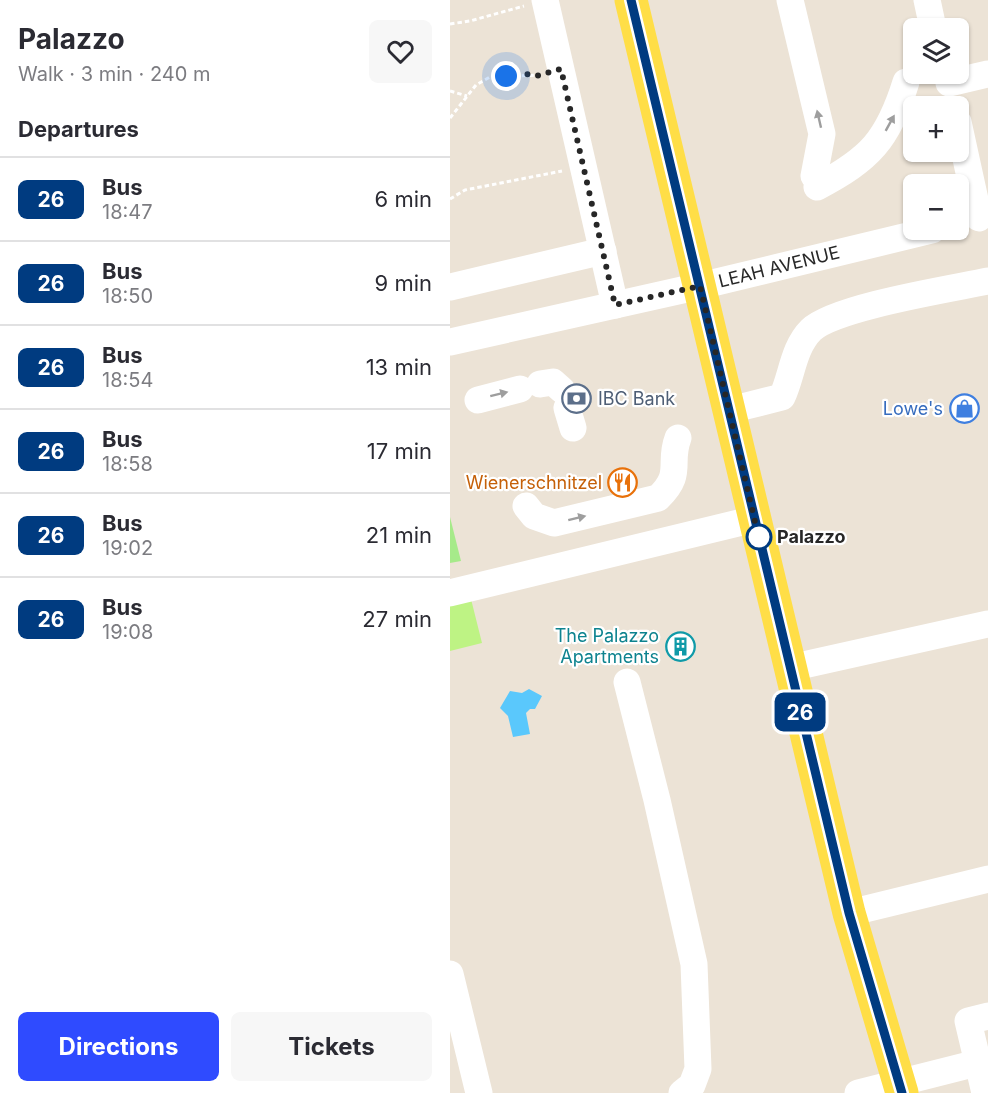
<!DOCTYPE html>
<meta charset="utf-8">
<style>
body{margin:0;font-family:Inter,sans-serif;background:#f7f7f7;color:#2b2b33;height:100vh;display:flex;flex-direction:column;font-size:22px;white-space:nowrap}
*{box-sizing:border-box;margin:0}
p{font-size:20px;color:#7c7c81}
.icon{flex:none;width:33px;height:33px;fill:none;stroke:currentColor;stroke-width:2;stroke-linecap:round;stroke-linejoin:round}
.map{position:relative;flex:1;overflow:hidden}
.details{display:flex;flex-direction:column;background:#fff;width:450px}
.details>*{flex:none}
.badge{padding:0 12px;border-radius:9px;font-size:21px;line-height:39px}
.tools{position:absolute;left:453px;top:18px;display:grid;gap:12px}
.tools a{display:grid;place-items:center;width:66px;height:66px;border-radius:9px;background:#fff;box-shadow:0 2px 4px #0004;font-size:30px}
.you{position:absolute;width:30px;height:30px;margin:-15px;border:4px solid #fff;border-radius:50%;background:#1a73e8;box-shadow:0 0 0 9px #1a73e833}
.map>.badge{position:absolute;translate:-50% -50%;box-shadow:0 0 0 3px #fff}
h2{padding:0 18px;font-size:22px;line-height:54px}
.round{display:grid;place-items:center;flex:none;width:63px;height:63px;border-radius:9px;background:#f7f7f7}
.overview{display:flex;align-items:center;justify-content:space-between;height:102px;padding:0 18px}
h1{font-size:28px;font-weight:700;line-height:45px}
.cta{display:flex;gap:12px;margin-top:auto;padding:12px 18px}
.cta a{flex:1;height:69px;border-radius:9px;background:#2f4bff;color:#fff;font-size:24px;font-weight:700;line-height:69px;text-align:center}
.cta a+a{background:#f7f7f7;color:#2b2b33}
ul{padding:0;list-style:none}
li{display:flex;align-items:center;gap:18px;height:84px;padding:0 18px;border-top:2px solid #e1e1e2}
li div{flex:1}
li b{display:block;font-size:22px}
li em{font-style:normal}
li .badge{min-width:66px;font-weight:700;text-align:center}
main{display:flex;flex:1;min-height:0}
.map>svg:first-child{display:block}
</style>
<main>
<section class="details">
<div class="overview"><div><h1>Palazzo</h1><p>Walk · 3 min · 240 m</p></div><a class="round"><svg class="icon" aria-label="heart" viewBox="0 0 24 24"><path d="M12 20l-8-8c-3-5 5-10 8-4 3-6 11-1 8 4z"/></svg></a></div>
<h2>Departures</h2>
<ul>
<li><span class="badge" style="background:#003b80;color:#fff">26</span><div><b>Bus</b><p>18:47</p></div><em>6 min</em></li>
<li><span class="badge" style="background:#003b80;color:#fff">26</span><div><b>Bus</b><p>18:50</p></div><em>9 min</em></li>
<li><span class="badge" style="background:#003b80;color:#fff">26</span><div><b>Bus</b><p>18:54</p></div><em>13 min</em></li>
<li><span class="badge" style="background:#003b80;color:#fff">26</span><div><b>Bus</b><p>18:58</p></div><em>17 min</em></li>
<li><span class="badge" style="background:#003b80;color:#fff">26</span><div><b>Bus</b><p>19:02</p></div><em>21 min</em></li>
<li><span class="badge" style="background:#003b80;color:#fff">26</span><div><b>Bus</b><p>19:08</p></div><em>27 min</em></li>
</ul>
<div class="cta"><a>Directions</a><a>Tickets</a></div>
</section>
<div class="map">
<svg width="538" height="1093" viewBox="0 0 538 1093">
<rect width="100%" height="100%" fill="#ece3d6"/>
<polygon fill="#a6ea8a" points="0,517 11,561 0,563"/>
<polygon fill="#bef384" points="21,599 32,643 0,651 0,604"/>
<polygon fill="#5ac8fc" points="79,689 92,696 85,709 80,709 76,713 80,734 63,737 58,716 50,708 60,691 72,693"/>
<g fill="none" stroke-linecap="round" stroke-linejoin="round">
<g stroke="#fff" stroke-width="3" stroke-dasharray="4.5 3" stroke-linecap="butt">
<polyline points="0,24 20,21 74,6"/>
<polyline points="0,91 17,96"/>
<polyline points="0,118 26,85 40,77 89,75"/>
<polyline points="0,199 15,190 112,171"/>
</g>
<g stroke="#fff" stroke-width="27">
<polyline points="95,0 165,305"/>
<polyline points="340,0 372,134 364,176"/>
<polyline points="477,0 483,28"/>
<polyline points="499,83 538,74"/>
<polyline points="508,122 529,218"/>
<path d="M 367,187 C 420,159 438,140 456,82"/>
<polyline points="0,287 153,251"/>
<polyline points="0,342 250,286 482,230"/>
<polyline points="90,384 103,382 112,390"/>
<polyline points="28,400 70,389"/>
<polyline points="117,408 123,428"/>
<path d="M 280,410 L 332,397 C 342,376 343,348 361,330 C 385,307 500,289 538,281"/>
<path d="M 76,506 L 84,516 L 104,523 L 208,498 C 234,473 218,464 228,438"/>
<polyline points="0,593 305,519"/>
<polyline points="340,668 538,624"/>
<polyline points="177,682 207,800 244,964 248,1069 242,1085 232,1093"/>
<polyline points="399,913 538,879"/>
<polyline points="0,974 29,1093"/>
<polyline points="408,1093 527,1063"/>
<polyline points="535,1093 518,1021 538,1016"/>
</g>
<polyline stroke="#ffde47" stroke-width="33" points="181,0 399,913 452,1093"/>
</g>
<defs><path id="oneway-solid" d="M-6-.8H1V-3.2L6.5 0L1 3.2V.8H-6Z" transform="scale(1.5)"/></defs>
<g fill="#9e9e9e">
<use href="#oneway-solid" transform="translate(369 119) rotate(-103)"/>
<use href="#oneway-solid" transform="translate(440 123) rotate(-61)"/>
<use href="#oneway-solid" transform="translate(49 394) rotate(-14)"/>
<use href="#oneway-solid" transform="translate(127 518) rotate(-14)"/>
</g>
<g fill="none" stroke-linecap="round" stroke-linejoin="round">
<defs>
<polyline id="line" points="181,0 399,913 452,1093"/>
</defs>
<use href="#line" stroke="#fff" stroke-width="14"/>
<use href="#line" stroke="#003b80" stroke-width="9"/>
<polyline stroke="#272727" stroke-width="6" stroke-dasharray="0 10.8" points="56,76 76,74 86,76 111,69 165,305 250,286 310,543 309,537"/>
</g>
<defs>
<symbol id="bank-ring" viewBox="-11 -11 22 22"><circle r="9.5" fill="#fff" stroke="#5c6f8a" stroke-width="1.5"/><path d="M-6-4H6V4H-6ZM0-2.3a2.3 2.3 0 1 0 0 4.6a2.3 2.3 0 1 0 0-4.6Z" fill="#5c6f8a"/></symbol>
<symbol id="shop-ring" viewBox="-11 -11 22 22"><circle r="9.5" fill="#fff" stroke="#3f7fe0" stroke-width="1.5"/><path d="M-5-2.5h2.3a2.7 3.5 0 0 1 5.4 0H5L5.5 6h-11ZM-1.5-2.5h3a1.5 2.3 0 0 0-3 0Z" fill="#3f7fe0"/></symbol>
<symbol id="restaurant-ring" viewBox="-11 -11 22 22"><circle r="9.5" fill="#fff" stroke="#e8710a" stroke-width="1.5"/><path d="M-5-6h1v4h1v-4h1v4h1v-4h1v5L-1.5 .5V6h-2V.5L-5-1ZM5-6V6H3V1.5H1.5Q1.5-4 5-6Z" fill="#e8710a"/></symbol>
<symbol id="building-ring" viewBox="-11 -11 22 22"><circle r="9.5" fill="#fff" stroke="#0f9aa8" stroke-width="1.5"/><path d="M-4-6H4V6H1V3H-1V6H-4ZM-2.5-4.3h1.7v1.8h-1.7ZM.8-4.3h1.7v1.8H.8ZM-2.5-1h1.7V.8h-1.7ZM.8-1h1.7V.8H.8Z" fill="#0f9aa8"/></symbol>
</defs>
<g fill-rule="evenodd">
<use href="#bank-ring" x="110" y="382" width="33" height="33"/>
<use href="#shop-ring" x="498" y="392" width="33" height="33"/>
<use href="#restaurant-ring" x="156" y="466" width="33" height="33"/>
<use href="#building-ring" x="214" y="630" width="33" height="33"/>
</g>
<circle fill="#fff" stroke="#003b80" stroke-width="3" cx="309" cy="537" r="12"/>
<g text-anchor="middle" stroke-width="4.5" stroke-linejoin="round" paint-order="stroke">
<g font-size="18" fill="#272727" stroke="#fff">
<text transform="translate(329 267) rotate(-14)" y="6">LEAH AVENUE</text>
</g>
<g font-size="18" fill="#4e5e75" stroke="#fff" text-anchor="start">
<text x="148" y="405">IBC Bank</text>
</g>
<g font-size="18" fill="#366cbe" stroke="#fff" text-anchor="end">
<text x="493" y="415">Lowe's</text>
</g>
<g font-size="18" fill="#c56008" stroke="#fff" text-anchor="end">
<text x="152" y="489">Wienerschnitzel</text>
</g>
<g font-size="18" font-weight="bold" fill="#272727" stroke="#fff" text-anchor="start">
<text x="327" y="543">Palazzo</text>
</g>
<g font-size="18" fill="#0d838f" stroke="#fff" text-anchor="end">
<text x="209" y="642">The Palazzo<tspan x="209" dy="21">Apartments</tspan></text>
</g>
</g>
</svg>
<div class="tools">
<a><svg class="icon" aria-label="layers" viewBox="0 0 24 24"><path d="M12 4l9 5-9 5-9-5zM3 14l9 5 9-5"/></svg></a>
<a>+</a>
<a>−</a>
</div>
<div class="you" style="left:56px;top:76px"></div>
<b class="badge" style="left:350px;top:712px;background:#003b80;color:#fff">26</b>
</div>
</main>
